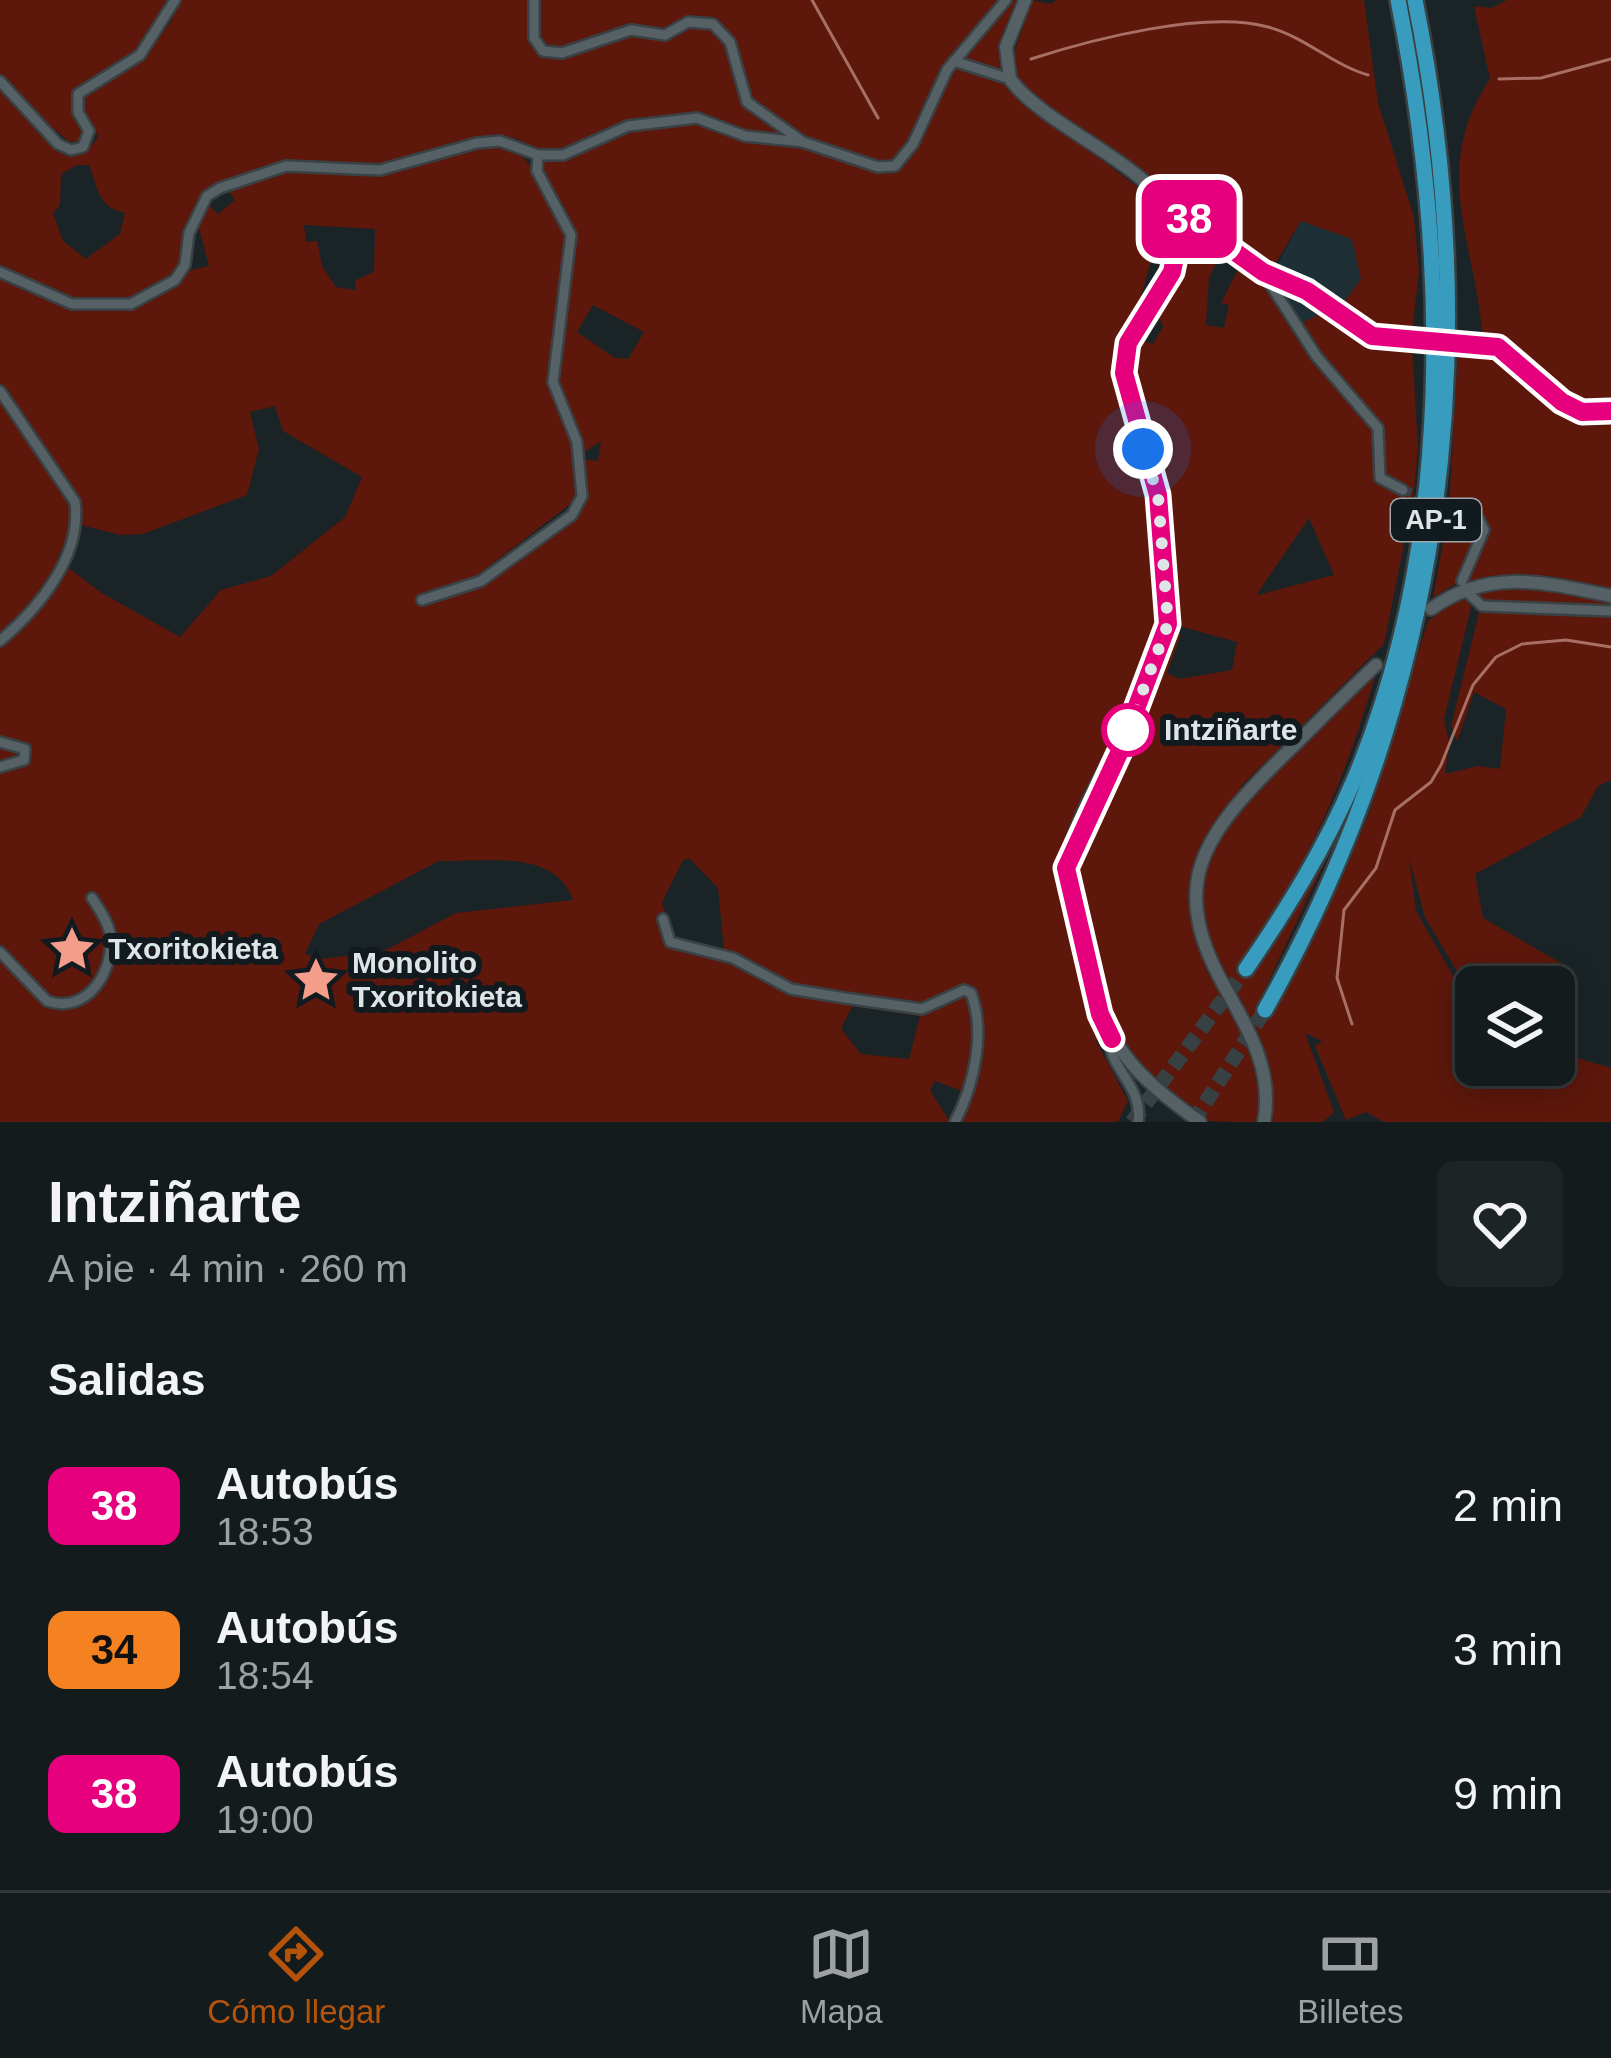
<!DOCTYPE html>
<html lang="es">
<meta charset="utf-8">
<style>
body{margin:0;font-family:Arial,sans-serif;background:#1d2426;color:#f1f3f6;height:100vh;display:flex;flex-direction:column;font-size:45px;white-space:nowrap}
*{box-sizing:border-box;margin:0}
p{font-size:39px;color:#9da1a4}
.icon{flex:none;width:66px;height:66px;fill:none;stroke:currentColor;stroke-width:2;stroke-linecap:round;stroke-linejoin:round}
.map{position:relative;height:1122px;overflow:hidden}
.drawer{display:flex;flex-direction:column;background:#141b1d;flex:1}
.drawer>*{flex:none}
.badge{padding:0 24px;border-radius:18px;font-size:42px;line-height:78px}
.buttons{position:absolute;left:1455px;top:966px;display:grid;gap:24px}
.buttons a{display:grid;place-items:center;width:120px;height:120px;border-radius:18px;background:#141b1d;box-shadow:0 6px 30px #0003,0 0 0 3px #33393b;font-size:60px}
.you{position:absolute;width:60px;height:60px;margin:-30px;border:9px solid #fff;border-radius:50%;background:#1a73e8;box-shadow:0 0 0 18px #1a73e833}
.map>.badge{position:absolute;translate:-50% -50%;box-shadow:0 0 0 6px #fff}
h2{padding:0 48px;font-size:45px;line-height:108px}
.round{display:grid;place-items:center;flex:none;width:126px;height:126px;border-radius:18px;background:#1d2426}
.summary{display:flex;align-items:center;justify-content:space-between;height:204px;padding:0 48px}
h1{font-size:57px;font-weight:700;line-height:90px}
ul{padding:0;list-style:none}
li{display:flex;align-items:center;gap:36px;height:144px;padding:0 48px}
li div{flex:1}
li b{display:block;font-size:45px}
li em{font-style:normal}
li .badge{min-width:132px;font-weight:700;text-align:center}
.tab-bar{display:flex;justify-content:space-around;align-items:center;height:168px;border-top:3px solid #33393b;background:#141b1d;font-size:33px;color:#9da1a4}
.tab-bar a{display:grid;justify-items:center;gap:6px}
.tab-bar .active{color:#b45309}
.map>svg:first-child{display:block}
</style>
<div class="map">
<svg width="1611" height="1122" viewBox="0 0 1611 1122">
<rect width="100%" height="100%" fill="#1a2427"/>
<polygon fill="#1e3036" points="1301,221 1352,239 1361,279 1341,306 1299,324 1270,279"/>
<path fill="#5d170b" fill-rule="evenodd" d="M 0,0 L 1023,0 L 999,62 L 1010,64 L 1032,0 L 1051,4 L 1056,0 L 1364,0 L 1378,103 L 1414,217 L 1419,271 L 1412,333 C 1362,333 1381,332 1341,306 L 1361,279 L 1352,239 L 1301,221 L 1272,269 L 1181,208 L 1057,111 L 1051,122 L 1159,203 L 1170,237 L 1158,236 L 1141,296 L 1149,302 C 1082,408 1182,518 1158,640 L 1171,632 L 1181,634 L 1167,673 L 1180,679 L 1232,670 L 1237,642 L 1175,625 C 1172,575 1166,525 1157,475 C 1149,430 1117,386 1136,339 L 1153,344 L 1163,327 L 1156,309 L 1181,260 L 1175,215 L 1224,249 L 1209,277 L 1206,325 L 1224,328 L 1229,305 L 1221,303 L 1241,264 L 1263,283 L 1372,423 L 1367,407 L 1299,324 L 1329,310 L 1379,343 L 1412,347 L 1418,448 L 1413,499 L 1384,644 L 1241,786 L 1244,800 L 1376,673 C 1347,776 1306,871 1242,958 L 1252,972 L 1257,970 L 1341,828 L 1260,999 L 1273,1010 L 1340,883 L 1370,811 L 1428,621 L 1464,595 L 1471,607 L 1444,719 L 1449,742 L 1445,774 L 1478,766 L 1500,769 L 1506,709 L 1474,692 L 1457,741 L 1451,726 L 1480,609 L 1463,579 L 1433,598 L 1449,510 L 1458,348 L 1483,350 C 1481,251 1426,174 1490,79 L 1474,6 L 1492,8 L 1507,0 L 1611,0 L 1611,780 L 1598,786 L 1581,817 L 1475,874 L 1483,918 L 1568,967 L 1526,987 L 1476,987 L 1476,1004 L 1425,917 L 1409,858 L 1416,911 L 1476,1016 L 1476,1065 L 1554,1065 L 1554,1051 L 1611,1068 L 1611,1122 L 1384,1122 L 1366,1112 L 1346,1120 L 1315,1046 L 1322,1041 L 1305,1033 L 1334,1112 L 1323,1122 L 1272,1122 C 1278,1060 1249,1011 1216,961 L 1206,970 C 1235,1018 1265,1064 1257,1122 C 1243,1122 1223,1122 1209,1121 C 1169,1108 1130,1055 1107,1022 L 1096,1041 L 1128,1101 L 1118,1122 L 961,1122 L 973,1095 L 935,1081 L 930,1090 L 950,1122 L 0,1122 L 0,277 L 73,308 L 136,305 L 166,291 L 188,271 L 209,266 L 198,225 L 208,204 L 218,214 L 235,200 L 227,189 L 257,171 L 204,194 C 196,220 191,251 175,274 C 132,332 49,291 0,269 ZM 163,16 L 173,19 L 137,65 L 82,96 L 83,113 L 98,136 C 77,178 37,128 19,109 L 26,105 L 68,141 L 83,142 L 86,135 L 73,108 L 77,88 L 128,60 ZM 482,138 L 515,138 L 538,149 L 558,216 C 540,183 529,142 486,145 ZM 77,165 L 89,165 C 98,187 97,207 125,213 L 120,234 L 86,259 L 63,241 L 53,213 L 60,205 L 61,174 ZM 304,225 L 375,229 L 374,272 L 356,280 L 355,290 L 336,287 L 322,266 L 317,241 L 306,242 ZM 593,305 L 644,332 L 628,359 L 615,358 L 577,332 ZM 275,406 L 283,431 L 362,477 L 345,517 L 271,576 L 221,590 L 180,637 L 100,592 L 57,559 L 74,523 L 120,535 L 143,534 L 247,495 L 259,449 L 250,412 ZM 601,441 L 598,461 L 582,459 L 584,500 L 579,512 L 479,584 L 475,577 L 577,499 L 576,458 ZM 1309,518 L 1334,575 L 1258,595 L 1257,594 ZM 690,859 L 718,888 L 724,951 L 673,940 L 662,902 L 683,860 ZM 439,861 C 484,862 555,848 573,900 L 456,913 L 384,951 L 322,959 L 305,954 L 319,924 ZM 852,1006 L 920,1016 L 909,1059 L 861,1054 L 841,1029 Z"/>
<g fill="none" stroke-linecap="round" stroke-linejoin="round">
<g stroke="#a86f64" stroke-width="3">
<polyline points="812,0 878,118"/>
<path d="M 1031,59 C 1093,39 1205,10 1268,27 C 1305,37 1333,65 1368,75"/>
<polyline points="1499,79 1541,78 1611,59"/>
<polyline points="1352,1024 1337,978 1344,910 1376,868 1395,810 1431,782 1441,765 1473,685 1496,657 1522,644 1566,640 1611,647"/>
</g>
<polyline stroke="#374144" stroke-width="9" stroke-dasharray="9 4.5" stroke-linecap="butt" points="1403,490 1460,509"/>
<g stroke="#374144" stroke-width="15" stroke-dasharray="15 8" stroke-linecap="butt">
<polyline points="1132,1122 1246,969"/>
<polyline points="1193,1122 1265,1010"/>
</g>
<defs>
<g id="street">
<polyline points="534,0 534,38 543,51 562,53 631,30 665,35 688,22 713,24 730,42 747,102 803,142"/>
<polyline points="954,61 1010,79"/>
<polyline points="0,81 58,144 71,150 83,147 89,131 78,112 78,94 140,55 175,0"/>
<polyline points="1170,213 1181,213 1263,273 1317,357 1378,428 1380,478 1403,490"/>
<polyline points="0,272 72,304 131,304 175,280 185,265 189,233 207,196 220,188 286,166 380,170 477,143 500,141 538,155 563,155 628,126 697,118 745,136 803,142 878,167 895,166 913,144 947,70 1006,0"/>
<path d="M 1263,273 C 1303,284 1364,340 1395,341"/>
<path d="M 1485,344 C 1536,356 1552,420 1611,411"/>
<path d="M 0,391 L 75,502 C 82,556 39,608 0,641"/>
<polyline points="1460,509 1478,518 1484,530 1462,581"/>
<polyline points="1467,592 1482,606 1611,611"/>
<polyline points="422,600 481,581 572,515 582,496 577,442 553,382 571,235 537,171 538,155"/>
<polyline points="0,742 25,749 24,760 0,767"/>
<path d="M 663,919 L 670,942 L 733,958 L 791,989 L 845,998 L 922,1009 L 964,990 L 971,993 C 986,1033 974,1085 955,1122"/>
<path d="M 0,952 L 47,1001 C 88,1015 115,970 110,934 C 108,921 99,909 92,898"/>
<path d="M 1111,1039 C 1105,1064 1144,1086 1138,1122"/>
</g>
<g id="secondary">
<path d="M 1025,0 L 1006,47 L 1010,79 C 1043,125 1150,166 1170,213 C 1197,275 1128,308 1124,364 C 1121,406 1144,447 1156,487 C 1165,517 1173,592 1168,623 C 1155,705 1078,791 1066,867 C 1062,895 1082,936 1088,964 C 1106,1047 1133,1074 1200,1122"/>
<path d="M 1431,609 C 1488,567 1547,583 1611,596"/>
<path d="M 1264,1122 C 1273,1073 1251,1034 1228,993 C 1167,888 1199,840 1277,762 C 1310,730 1342,697 1376,665"/>
</g>
<g id="highway">
<path d="M 1246,969 C 1287,909 1325,848 1354,780 C 1456,537 1448,253 1398,0"/>
<path d="M 1265,1010 C 1443,695 1486,353 1415,0"/>
</g>
</defs>
<use href="#street" stroke="#394144" stroke-width="14"/>
<use href="#secondary" stroke="#394144" stroke-width="16"/>
<use href="#highway" stroke="#394144" stroke-width="20"/>
<use href="#street" stroke="#566165" stroke-width="9"/>
<use href="#secondary" stroke="#566165" stroke-width="12"/>
<use href="#highway" stroke="#379cbd" stroke-width="15"/>
<defs>
<polyline id="street-bridge" points="1395,341 1485,344"/>
</defs>
<use href="#street-bridge" stroke="#394144" stroke-width="14" stroke-linecap="butt"/>
<use href="#street-bridge" stroke="#566165" stroke-width="9"/>
</g>
<g fill="none" stroke-linecap="round" stroke-linejoin="round">
<defs>
<polyline id="line" points="1112,1039 1100,1014 1066,868 1120,751 1168,624 1158,495 1124,373 1128,343 1172,272 1177,248 1170,213 1181,213 1263,272 1307,291 1372,336 1498,347 1562,402 1582,412 1611,411"/>
</defs>
<use href="#line" stroke="#fff" stroke-width="27"/>
<use href="#line" stroke="#e6007e" stroke-width="18"/>
<polyline stroke="#dee5e7" stroke-width="12" stroke-dasharray="0 21.6" points="1128,730 1168,624 1158,495 1143,449"/>
</g>
<defs>
<symbol id="sight-bare" viewBox="-9 -9 18 18"><path d="M0-6L1.8-2.2L6-1.7L2.9 1.2L3.7 5.4L0 3.3L-3.7 5.4L-2.9 1.2L-6-1.7L-1.8-2.2Z" fill="#f49d8b" stroke="#111a1e" stroke-width="2.5" paint-order="stroke"/></symbol>
</defs>
<g fill-rule="evenodd">
<use href="#sight-bare" x="39" y="916" width="66" height="66"/>
<use href="#sight-bare" x="283" y="947" width="66" height="66"/>
</g>
<circle fill="#fff" stroke="#e6007e" stroke-width="6" cx="1128" cy="730" r="24"/>
<g text-anchor="middle" stroke-width="12" stroke-linejoin="round" paint-order="stroke">
<rect fill="#111a1e" stroke="#a0a8ab" stroke-width="3" x="1391" y="499" width="90" height="42" rx="9"/>
<g font-size="27" font-weight="bold" fill="#dee5e7">
<text x="1436" y="529">AP-1</text>
</g>
<g font-size="30" font-weight="bold" fill="#dee5e7" stroke="#111a1e" text-anchor="start">
<text x="1164" y="740">Intziñarte</text>
</g>
<g font-size="30" font-weight="bold" fill="#dee5e7" stroke="#111a1e" text-anchor="start">
<text x="108" y="959">Txoritokieta</text>
<text x="352" y="973">Monolito<tspan x="352" dy="34">Txoritokieta</tspan></text>
</g>
</g>
</svg>
<div class="buttons">
<a><svg class="icon" aria-label="layers" viewBox="0 0 24 24"><path d="M12 4l9 5-9 5-9-5zM3 14l9 5 9-5"/></svg></a>
</div>
<div class="you" style="left:1143px;top:449px"></div>
<b class="badge" style="left:1189px;top:219px;background:#e6007e;color:#fff">38</b>
</div>
<section class="drawer">
<div class="summary"><div><h1>Intziñarte</h1><p>A pie · 4 min · 260 m</p></div><a class="round"><svg class="icon" aria-label="heart" viewBox="0 0 24 24"><path d="M12 20l-8-8c-3-5 5-10 8-4 3-6 11-1 8 4z"/></svg></a></div>
<h2>Salidas</h2>
<ul>
<li><span class="badge" style="background:#e6007e;color:#fff">38</span><div><b>Autobús</b><p>18:53</p></div><em>2 min</em></li>
<li><span class="badge" style="background:#f58220;color:#111">34</span><div><b>Autobús</b><p>18:54</p></div><em>3 min</em></li>
<li><span class="badge" style="background:#e6007e;color:#fff">38</span><div><b>Autobús</b><p>19:00</p></div><em>9 min</em></li>
</ul>
</section>
<nav class="tab-bar">
<a class="active"><svg class="icon" aria-label="directions" viewBox="0 0 24 24"><path d="M12 3l9 9-9 9-9-9zM9 14v-3h6M13 9l2 2-2 2"/></svg>Cómo llegar</a>
<a><svg class="icon" aria-label="map" viewBox="0 0 24 24"><path d="M3 6l6-2 6 2 6-2v14l-6 2-6-2-6 2zM9 4v14M15 6v14"/></svg>Mapa</a>
<a><svg class="icon" aria-label="tickets" viewBox="0 0 24 24"><path d="M3 7h18v10H3zM15 7v10"/></svg>Billetes</a>
</nav>
